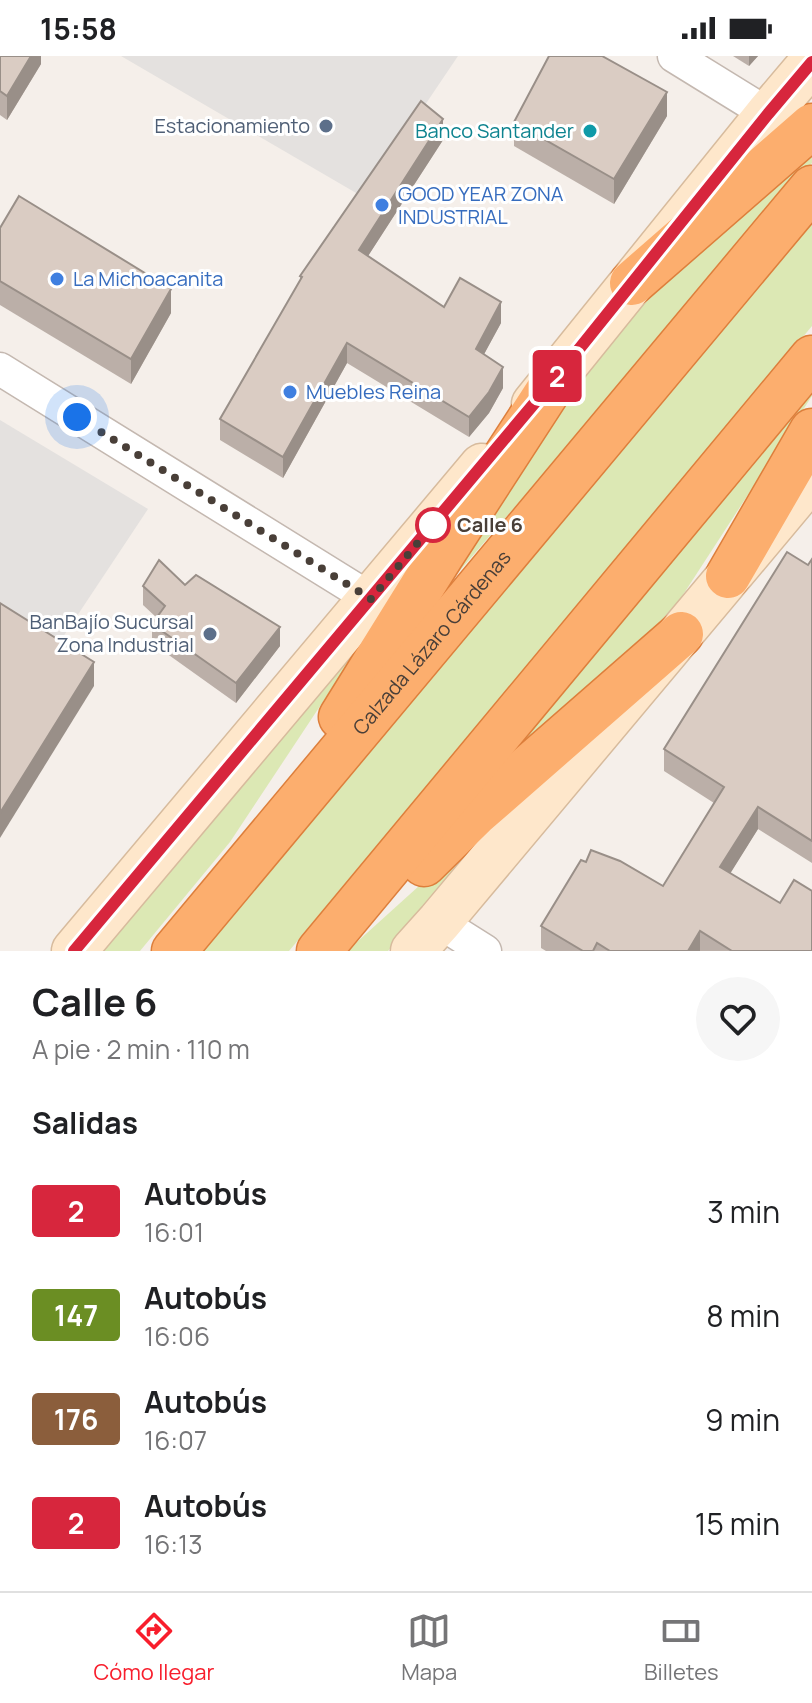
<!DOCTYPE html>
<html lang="es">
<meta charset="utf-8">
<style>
body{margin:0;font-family:Manrope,sans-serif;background:#f6f6f6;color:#202124;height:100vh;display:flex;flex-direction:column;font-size:30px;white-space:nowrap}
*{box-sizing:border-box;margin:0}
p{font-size:26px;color:#757577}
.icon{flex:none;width:44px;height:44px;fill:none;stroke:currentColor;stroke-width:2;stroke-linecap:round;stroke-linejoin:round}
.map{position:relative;height:895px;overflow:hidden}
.details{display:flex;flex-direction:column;background:#fff;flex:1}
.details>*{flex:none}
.badge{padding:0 16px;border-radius:6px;font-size:28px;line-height:52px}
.you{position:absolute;width:40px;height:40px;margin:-20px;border:6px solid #fff;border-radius:50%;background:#1a73e8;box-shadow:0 0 0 12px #1a73e833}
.map>.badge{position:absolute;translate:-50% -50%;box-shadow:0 0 0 4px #fff}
h2{padding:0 32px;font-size:30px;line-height:72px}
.round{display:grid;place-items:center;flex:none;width:84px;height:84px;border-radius:42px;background:#f6f6f6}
.head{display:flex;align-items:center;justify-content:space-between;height:136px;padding:0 32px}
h1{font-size:38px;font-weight:700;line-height:60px}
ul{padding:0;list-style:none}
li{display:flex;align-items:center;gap:24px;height:104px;padding:0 32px}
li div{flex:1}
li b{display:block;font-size:30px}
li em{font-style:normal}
li .badge{min-width:88px;font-weight:700;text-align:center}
.status{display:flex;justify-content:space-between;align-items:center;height:56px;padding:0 40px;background:#fff;direction:ltr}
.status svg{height:22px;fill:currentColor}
.tabs{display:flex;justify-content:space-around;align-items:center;height:112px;border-top:2px solid #e0e0e0;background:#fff;font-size:22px;color:#757577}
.tabs a{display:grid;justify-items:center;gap:4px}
.tabs .selected{color:#f81e2c}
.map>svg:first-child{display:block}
</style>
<div class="status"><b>15:58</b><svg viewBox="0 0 49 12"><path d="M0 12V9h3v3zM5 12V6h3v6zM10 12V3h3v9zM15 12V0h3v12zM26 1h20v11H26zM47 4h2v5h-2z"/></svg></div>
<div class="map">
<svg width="812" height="895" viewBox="0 0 812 895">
<rect width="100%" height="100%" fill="#f5efea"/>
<g fill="#dce8b4">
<polygon points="812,93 812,107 387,599 633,245"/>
<polygon points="812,164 812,270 289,895 201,895"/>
<polygon points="812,327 812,340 653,585 419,792"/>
<polygon points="385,552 230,786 140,895 94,895"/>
<polygon points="533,727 388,895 347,895"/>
</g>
<g fill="#e4e1df">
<polygon points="121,0 458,0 363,141"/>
<polygon points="0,364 148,453 61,584 0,546"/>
</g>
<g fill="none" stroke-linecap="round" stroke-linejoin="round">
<defs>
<g id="minor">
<polyline points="674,0 768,58"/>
<polyline points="0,313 371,543"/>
<polyline points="439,866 485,895"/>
</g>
<g id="secondary">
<polyline points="534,348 768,58 812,6"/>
<polyline points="74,895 482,410"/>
<polyline points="413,895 439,866 812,421"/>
</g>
<g id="motorway">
<polyline points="632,227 812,70"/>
<polyline points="728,520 812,375"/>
<polyline points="341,661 441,500 559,318"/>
<polyline points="424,808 475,758 681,578"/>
<path id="s1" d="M 174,895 L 812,132"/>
<polyline points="319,895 812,302"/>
</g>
</defs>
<use href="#minor" stroke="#c4b8b0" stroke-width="35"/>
<use href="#secondary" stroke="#d7bb9d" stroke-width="47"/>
<use href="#motorway" stroke="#dd7f3c" stroke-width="47"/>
<use href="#minor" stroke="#fff" stroke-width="32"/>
<use href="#secondary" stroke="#fee7cb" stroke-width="44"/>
<use href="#motorway" stroke="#fcae6e" stroke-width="44"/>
</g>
<g fill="#bbafa8">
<polygon points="0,0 41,0 41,8 7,64 0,59"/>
<polygon points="733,0 758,0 749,10"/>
<polygon points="667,60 614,148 514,90 514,66"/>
<polygon points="443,84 368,200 444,251 501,267 484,298 503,332 489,357 469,381 347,307 283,422 220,384 220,363 300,225 300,220"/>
<polygon points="0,172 171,257 131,328 0,249"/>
<polygon points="812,503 812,807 758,773 730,817 812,895 546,895 541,892 541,870 586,806 663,830 714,747 664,715 664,693"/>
<polygon points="185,529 280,590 236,647 152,587 152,568 157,562 143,549 143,530"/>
</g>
<g fill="#998f88">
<polygon points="31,0 41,0 41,8 7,64 7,40"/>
<polygon points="749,0 758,0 749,10"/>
<polygon points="667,36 667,60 614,148 614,123"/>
<polygon points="443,63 443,84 359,214 359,194"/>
<polygon points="171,233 171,257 131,328 131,303"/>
<polygon points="501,246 501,267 476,313 476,293"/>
<polygon points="347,287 347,307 283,422 283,401"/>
<polygon points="503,311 503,332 489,357 469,381 469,361"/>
<polygon points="280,571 280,590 236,647 236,627"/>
<polygon points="94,606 94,630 0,782 0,757"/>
<polygon points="758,751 758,773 720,834 720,811"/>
<polygon points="700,875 700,895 688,895"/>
</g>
<g fill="#daccc3" stroke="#998f88" stroke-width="2">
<polygon points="0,0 31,0 7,40 0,35"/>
<polygon points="549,0 602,0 667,36 614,123 514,66"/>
<polygon points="421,45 443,63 359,194 444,251 460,222 501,246 476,293 503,311 489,336 469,361 347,287 283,401 220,363 302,221 300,220"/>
<polygon points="19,140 171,233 131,303 0,225 0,172"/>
<polygon points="787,496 808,509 812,503 812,785 758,751 720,811 780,847 794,824 812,835 812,895 732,895 700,875 688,895 610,895 597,887 593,895 583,895 541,870 581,804 586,806 591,794 620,805 663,830 724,731 664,693"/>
<polygon points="159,504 185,529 196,519 280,571 236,627 152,568 165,550 143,530"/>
<polygon points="0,547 94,606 0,757"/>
</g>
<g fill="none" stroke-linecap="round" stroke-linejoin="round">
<defs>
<polyline id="line" points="74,895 559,318 768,58 812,6"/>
</defs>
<use href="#line" stroke="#fff" stroke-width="18"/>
<use href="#line" stroke="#d7263d" stroke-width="12"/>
<polyline stroke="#493f38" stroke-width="8" stroke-dasharray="0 14.4" points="77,361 371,543 441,459 433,469"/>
</g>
<g fill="#5c6f8a" stroke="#fff" stroke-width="3">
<circle cx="326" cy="70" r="8"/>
<circle cx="210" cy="578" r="8"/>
</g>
<circle fill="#0f9aa8" stroke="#fff" stroke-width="3" cx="590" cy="75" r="8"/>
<g fill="#3f7fe0" stroke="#fff" stroke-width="3">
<circle cx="382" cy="149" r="8"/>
<circle cx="57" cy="223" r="8"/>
<circle cx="290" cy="336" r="8"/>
</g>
<circle fill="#fff" stroke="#d7263d" stroke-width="4" cx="433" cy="469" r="16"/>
<g text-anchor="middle" stroke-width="6" stroke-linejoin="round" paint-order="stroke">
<g font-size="20" fill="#4e5e75" stroke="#fff" text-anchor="end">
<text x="310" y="77">Estacionamiento</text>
<text x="194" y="573">BanBajío Sucursal<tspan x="194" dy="23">Zona Industrial</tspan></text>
</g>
<g font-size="20" fill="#0d838f" stroke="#fff" text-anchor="end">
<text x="574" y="82">Banco Santander</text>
</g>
<g font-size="20" fill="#366cbe" stroke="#fff" text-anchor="start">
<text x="398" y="145">GOOD YEAR ZONA<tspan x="398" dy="23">INDUSTRIAL</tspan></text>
<text x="73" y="230">La Michoacanita</text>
<text x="306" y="343">Muebles Reina</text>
</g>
<g font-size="20" font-weight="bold" fill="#493f38" stroke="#fff" text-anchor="start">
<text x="457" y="476">Calle 6</text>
</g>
<g font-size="20" fill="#493f38" stroke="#fff">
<text dy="7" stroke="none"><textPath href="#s1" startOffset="402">Calzada Lázaro Cárdenas</textPath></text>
</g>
</g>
</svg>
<div class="you" style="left:77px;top:361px"></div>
<b class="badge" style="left:557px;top:320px;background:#d7263d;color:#fff">2</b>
</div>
<section class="details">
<div class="head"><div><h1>Calle 6</h1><p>A pie · 2 min · 110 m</p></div><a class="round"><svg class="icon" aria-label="heart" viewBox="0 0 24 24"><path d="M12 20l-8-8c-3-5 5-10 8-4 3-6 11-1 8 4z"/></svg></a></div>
<h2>Salidas</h2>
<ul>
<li><span class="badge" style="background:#d7263d;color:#fff">2</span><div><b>Autobús</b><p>16:01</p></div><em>3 min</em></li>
<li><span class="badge" style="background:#6b8e23;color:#fff">147</span><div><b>Autobús</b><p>16:06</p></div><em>8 min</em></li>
<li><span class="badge" style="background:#8b5e3c;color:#fff">176</span><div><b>Autobús</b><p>16:07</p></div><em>9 min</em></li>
<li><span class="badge" style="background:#d7263d;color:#fff">2</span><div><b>Autobús</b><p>16:13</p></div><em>15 min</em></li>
</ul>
</section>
<nav class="tabs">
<a class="selected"><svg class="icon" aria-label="directions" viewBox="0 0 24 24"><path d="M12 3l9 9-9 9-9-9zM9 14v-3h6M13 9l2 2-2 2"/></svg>Cómo llegar</a>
<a><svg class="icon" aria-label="map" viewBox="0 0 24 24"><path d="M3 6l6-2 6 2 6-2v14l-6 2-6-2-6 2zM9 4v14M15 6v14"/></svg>Mapa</a>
<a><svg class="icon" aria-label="tickets" viewBox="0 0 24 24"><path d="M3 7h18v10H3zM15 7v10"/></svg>Billetes</a>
</nav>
